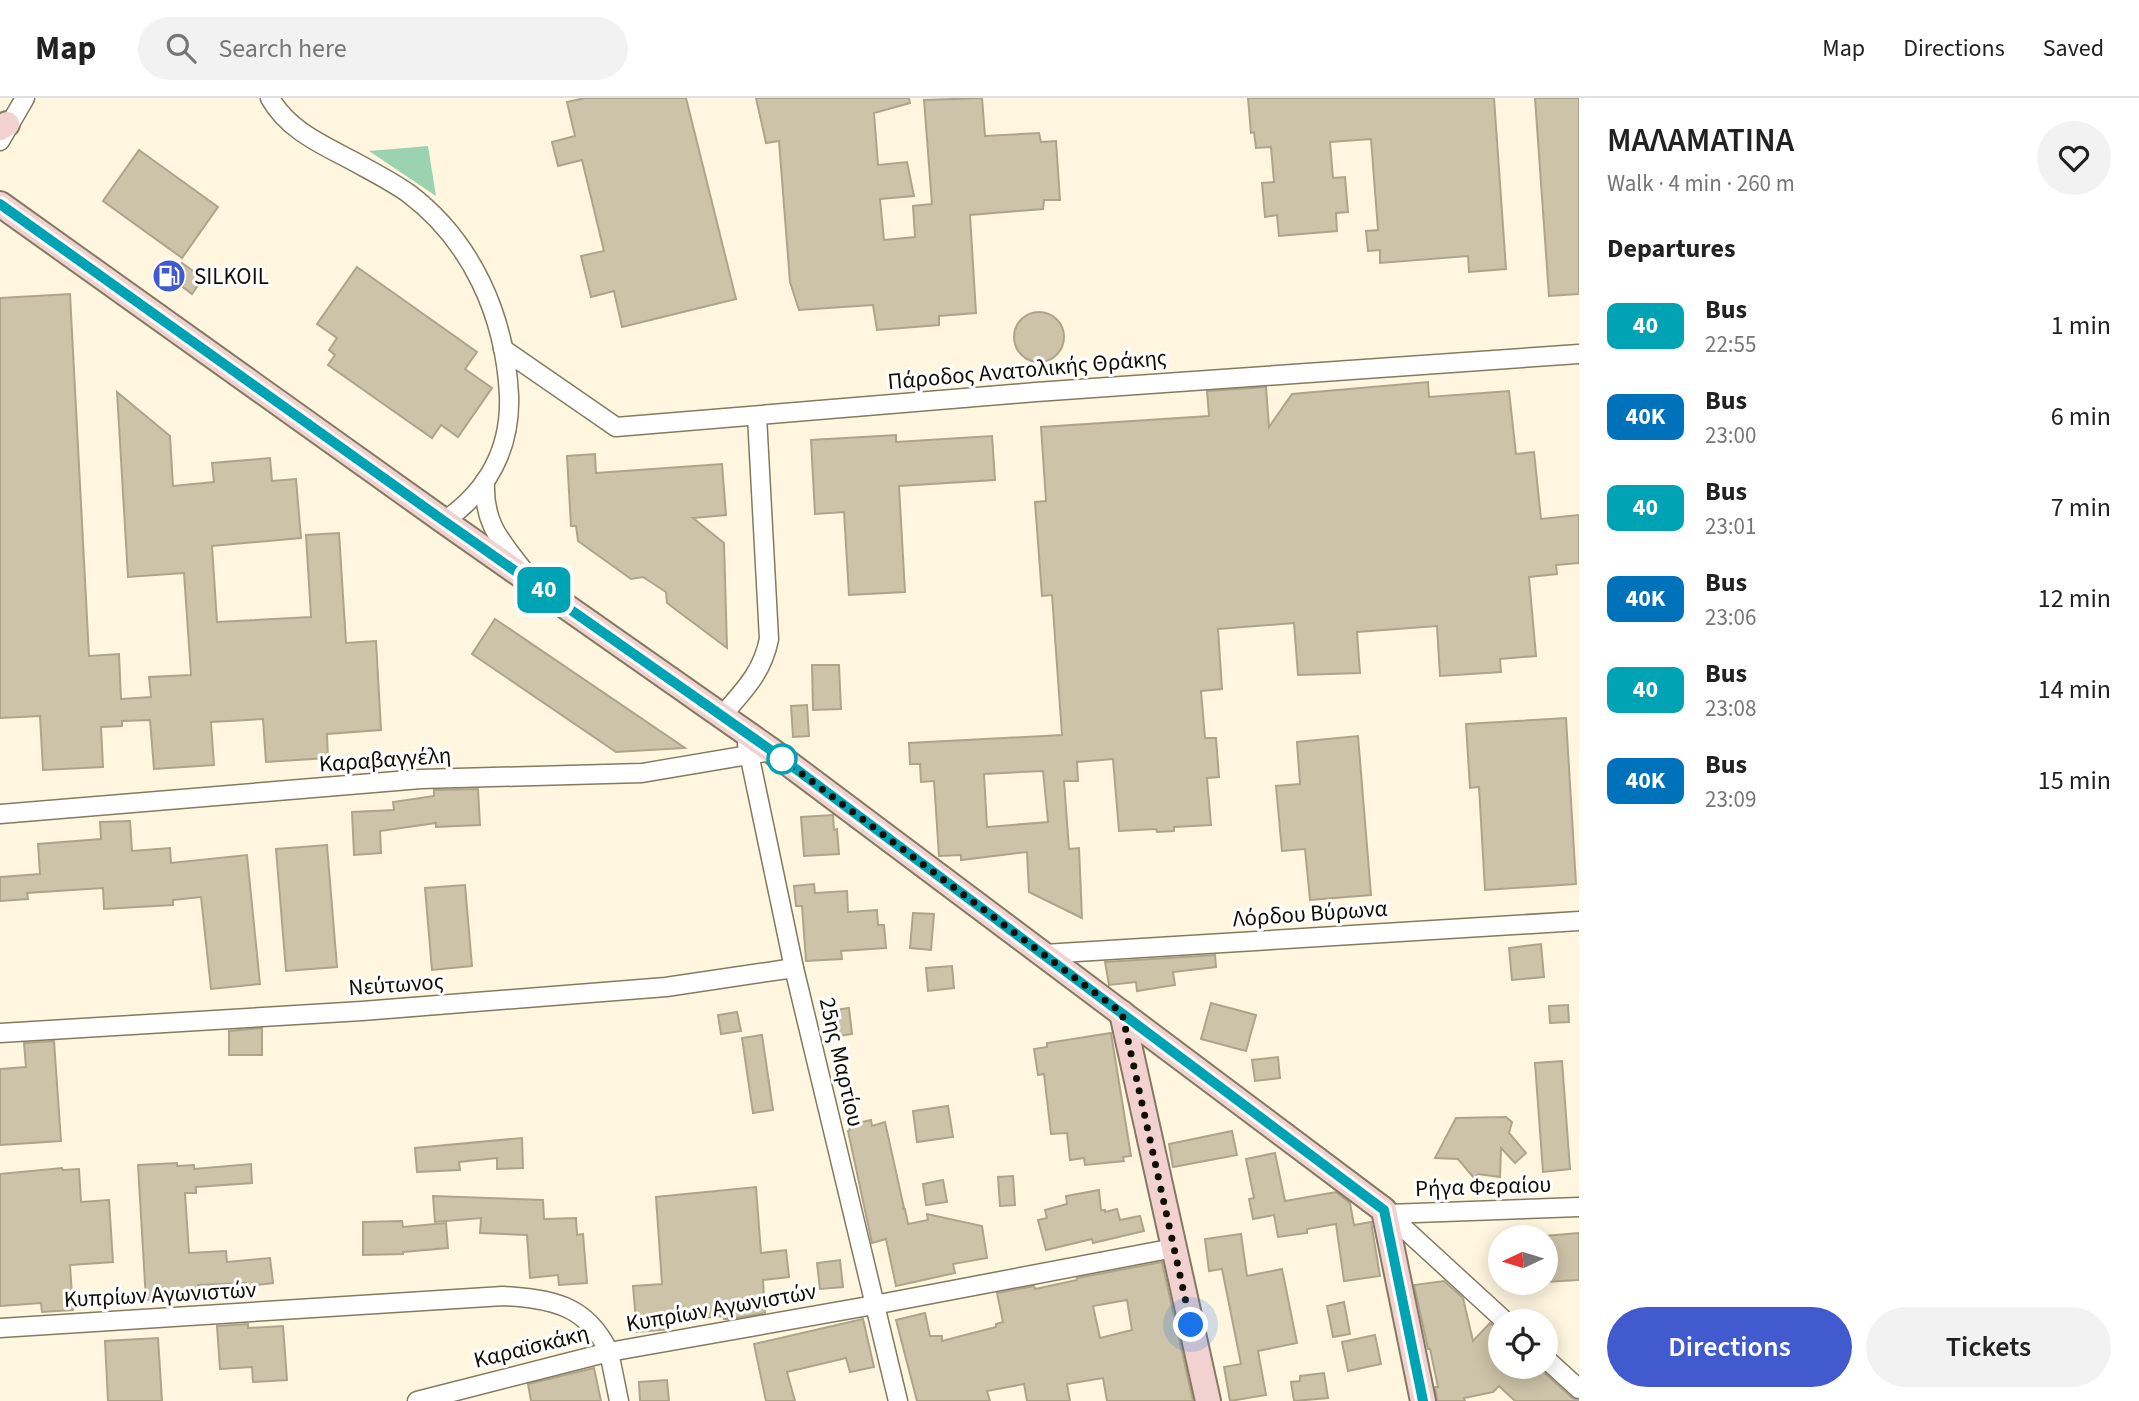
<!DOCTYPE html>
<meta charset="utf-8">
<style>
body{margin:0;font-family:"Source Sans 3",sans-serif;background:#f2f2f2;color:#222;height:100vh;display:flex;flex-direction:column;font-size:26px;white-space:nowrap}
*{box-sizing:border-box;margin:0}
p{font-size:23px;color:#767676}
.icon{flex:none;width:38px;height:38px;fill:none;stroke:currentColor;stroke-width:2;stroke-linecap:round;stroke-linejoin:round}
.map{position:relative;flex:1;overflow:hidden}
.sheet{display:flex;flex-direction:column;background:#fff;width:560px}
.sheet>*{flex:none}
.badge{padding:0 14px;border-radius:10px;font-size:24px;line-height:46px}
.needle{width:46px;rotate:266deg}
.fabs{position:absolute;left:1488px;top:1127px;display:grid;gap:14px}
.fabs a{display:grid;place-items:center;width:70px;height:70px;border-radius:50%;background:#fff;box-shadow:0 4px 18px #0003;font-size:35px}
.you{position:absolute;width:35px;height:35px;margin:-18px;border:5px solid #fff;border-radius:50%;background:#1a73e8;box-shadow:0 0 0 10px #1a73e833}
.map>.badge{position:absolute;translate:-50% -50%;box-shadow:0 0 0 4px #fff}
h2{padding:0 28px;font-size:26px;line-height:63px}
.round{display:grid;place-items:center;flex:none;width:74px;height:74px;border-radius:37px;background:#f2f2f2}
.head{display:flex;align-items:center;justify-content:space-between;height:119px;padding:0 28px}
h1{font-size:33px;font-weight:600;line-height:52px}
.action{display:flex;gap:14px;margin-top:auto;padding:14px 28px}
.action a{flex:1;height:80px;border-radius:42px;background:#415acd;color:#fff;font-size:28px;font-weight:600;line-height:80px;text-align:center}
.action a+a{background:#f2f2f2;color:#222}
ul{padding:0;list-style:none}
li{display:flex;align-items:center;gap:21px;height:91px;padding:0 28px}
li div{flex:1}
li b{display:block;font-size:26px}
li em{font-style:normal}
li .badge{min-width:77px;font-weight:700;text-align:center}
header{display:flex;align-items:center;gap:42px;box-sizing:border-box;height:98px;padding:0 35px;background:#fff;border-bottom:2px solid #e0e0e0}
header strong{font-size:33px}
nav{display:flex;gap:38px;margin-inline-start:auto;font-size:24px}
.search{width:490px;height:63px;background:#f2f2f2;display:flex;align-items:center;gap:18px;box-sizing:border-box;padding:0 24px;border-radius:38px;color:#767676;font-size:26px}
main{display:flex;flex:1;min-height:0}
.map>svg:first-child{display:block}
</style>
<header>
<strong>Map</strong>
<div class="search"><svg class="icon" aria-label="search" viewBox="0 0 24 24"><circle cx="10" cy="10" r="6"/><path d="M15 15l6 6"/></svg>Search here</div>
<nav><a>Map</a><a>Directions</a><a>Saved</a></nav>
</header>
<main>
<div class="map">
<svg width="1579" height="1303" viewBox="0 0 1579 1303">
<rect width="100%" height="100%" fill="#fff6e0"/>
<polygon fill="#9bd3b0" points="428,48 436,98 369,53"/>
<g fill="#cdc3a8" stroke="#aea48a" stroke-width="2" fill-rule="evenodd">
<polygon points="585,0 686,0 736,201 622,229 614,193 591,199 581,158 604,153 582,62 558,68 552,44 575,38 567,4"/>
<polygon points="756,0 909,0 910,5 874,15 878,67 907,64 914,98 880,101 884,142 915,139 913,108 932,106 924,2 982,0 985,38 1039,35 1041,44 1056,43 1060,102 1044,102 1043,111 970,117 976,215 939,218 939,227 877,232 873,207 799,212 790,184 779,43 766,45"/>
<polygon points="1248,0 1494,0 1506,171 1469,174 1468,158 1380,165 1380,152 1368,153 1366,133 1378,132 1371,41 1330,44 1333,80 1345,79 1348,114 1336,115 1337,133 1279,138 1277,117 1265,119 1262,85 1274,84 1271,49 1256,50 1254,34 1251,35"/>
<polygon points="1535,0 1579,0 1579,196 1549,198"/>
<polygon points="139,52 218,109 182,160 103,103"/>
<polygon points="182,165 203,180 192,196 171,180"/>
<polygon points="357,169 477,254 465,271 492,290 458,339 441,327 432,340 328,267 335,257 329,252 337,240 317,226"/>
<polygon points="70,196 89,558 119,556 121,601 151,599 149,579 191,577 184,475 128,479 117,294 170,338 173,388 214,384 212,365 270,360 272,383 296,381 301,440 212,448 217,524 311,519 306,437 339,435 346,545 376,543 381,632 327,636 328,660 266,664 263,621 211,624 214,667 154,671 150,622 122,623 122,628 101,629 103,669 43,672 40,618 0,620 0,200"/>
<circle cx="1039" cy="239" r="25"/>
<path d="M 1428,284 L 1429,299 L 1509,293 L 1516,356 L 1534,354 L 1541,421 L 1579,417 L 1579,465 L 1556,467 L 1557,476 L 1529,479 L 1536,558 L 1500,561 L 1501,574 L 1440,578 L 1437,528 L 1357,534 L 1360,575 L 1298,577 L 1294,525 L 1218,531 L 1222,591 L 1201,593 L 1205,640 L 1216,640 L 1219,679 L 1207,680 L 1211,727 L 1174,729 L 1174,733 L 1157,734 L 1156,731 L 1119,733 L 1113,661 L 1077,664 L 1078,683 L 1064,683 L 1069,751 L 1079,750 L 1082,820 L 1029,794 L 1027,754 L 961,762 L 961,757 L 939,758 L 934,683 L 921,684 L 920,666 L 910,666 L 909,645 L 1062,637 L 1052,497 L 1042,498 L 1035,404 L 1046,403 L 1041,329 L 1209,318 L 1207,293 L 1266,289 L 1269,329 L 1292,296 ZM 1043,673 L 1048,724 L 987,729 L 984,676 Z"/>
<polygon points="896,337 896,344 992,338 995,382 899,388 905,494 849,497 844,414 815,416 811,342"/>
<polygon points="595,356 596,375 722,366 726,417 693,420 724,445 727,550 667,505 666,494 643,479 631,481 578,443 576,428 571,428 567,358"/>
<polygon points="495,521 685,650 616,654 472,556"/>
<polygon points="812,567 839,567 841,611 813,612"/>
<polygon points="807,607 809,638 793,639 791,608"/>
<polygon points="1566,620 1576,786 1485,792 1479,689 1470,690 1466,626"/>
<polygon points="1358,638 1371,797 1310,802 1305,751 1282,753 1276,688 1300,686 1297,644"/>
<polygon points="478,691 480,727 436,729 436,725 380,733 381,755 354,757 352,714 394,712 393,704 434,698 434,692"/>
<polygon points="833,717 834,732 837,731 839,756 804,758 801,719"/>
<polygon points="130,723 132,753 170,750 171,765 247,757 260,886 211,891 201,799 173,802 173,807 104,811 103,790 27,795 28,801 0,803 0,779 40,776 38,746 101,741 100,724"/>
<polygon points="327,747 337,869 286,873 276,751"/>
<polygon points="814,786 815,795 847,793 848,814 877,812 878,827 884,827 886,850 841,853 842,861 806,863 802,808 796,808 794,788"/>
<polygon points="465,787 472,868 432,872 425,790"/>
<polygon points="913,815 934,816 931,852 910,850"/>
<polygon points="1541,846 1544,879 1512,882 1509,850"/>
<polygon points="1215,857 1216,869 1173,874 1175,887 1137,893 1136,884 1109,887 1105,864"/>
<polygon points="952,868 954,890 928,893 926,870"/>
<polygon points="1211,905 1256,917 1246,953 1201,941"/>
<polygon points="1568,907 1569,924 1550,925 1549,908"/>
<polygon points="849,910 852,936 832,939 828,913"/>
<polygon points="737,914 741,933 721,936 718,917"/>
<polygon points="262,930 262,957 229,957 229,933"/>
<polygon points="1111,935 1131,1058 1123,1059 1124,1063 1085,1067 1084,1060 1070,1062 1067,1035 1051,1036 1044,976 1038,977 1034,951 1047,949 1047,945"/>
<polygon points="762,937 773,1012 753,1015 742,940"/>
<polygon points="54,943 61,1043 0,1047 0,971 26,969 24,945"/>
<polygon points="1278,959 1280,980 1255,983 1252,962"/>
<polygon points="1562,963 1570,1071 1543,1074 1535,965"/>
<polygon points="948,1008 953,1039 917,1044 913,1013"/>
<polygon points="1506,1019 1512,1024 1509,1035 1526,1055 1515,1065 1501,1050 1500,1079 1478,1076 1474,1080 1458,1061 1435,1060 1456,1020"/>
<polygon points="871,1022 872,1028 885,1024 904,1110 902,1111 905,1111 908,1126 928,1122 927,1116 982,1128 987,1160 953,1166 955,1175 896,1188 886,1141 872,1145 848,1033 850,1032 849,1027"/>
<polygon points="1232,1033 1237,1057 1173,1069 1169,1046"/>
<polygon points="522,1040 523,1070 497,1071 497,1060 459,1064 460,1072 417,1074 415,1050"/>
<polygon points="1275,1055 1285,1103 1336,1094 1350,1105 1354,1127 1371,1124 1380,1178 1344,1183 1336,1126 1307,1131 1307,1135 1278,1139 1274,1117 1253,1121 1249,1101 1254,1100 1246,1061"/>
<polygon points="177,1065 177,1068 194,1067 194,1071 251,1066 252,1085 196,1089 196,1095 185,1095 189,1155 226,1153 227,1164 270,1160 273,1185 247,1188 246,1185 198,1187 198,1199 146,1202 138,1067"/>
<polygon points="62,1070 63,1072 79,1071 81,1104 109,1102 113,1164 70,1167 73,1212 42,1214 41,1205 0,1208 0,1076"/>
<polygon points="1013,1078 1015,1107 1000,1108 998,1079"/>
<polygon points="943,1082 947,1104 926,1107 923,1086"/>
<polygon points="756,1089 761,1155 786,1152 789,1179 763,1182 765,1215 730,1221 724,1221 724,1218 670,1223 671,1231 637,1234 633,1188 662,1186 656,1099"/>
<polygon points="1099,1092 1101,1112 1105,1112 1105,1114 1117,1111 1120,1122 1140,1118 1144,1133 1093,1145 1092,1141 1046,1152 1038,1122 1047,1120 1045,1112 1067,1106 1066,1098"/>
<polygon points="433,1098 543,1102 544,1121 576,1120 577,1137 583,1136 587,1185 559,1187 558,1177 530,1180 527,1137 480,1135 481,1120 435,1124"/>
<polygon points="402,1123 403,1129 446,1125 448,1150 403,1154 403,1156 363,1157 363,1124"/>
<polygon points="1579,1135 1579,1182 1545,1184 1545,1138"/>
<polygon points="1241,1136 1247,1178 1282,1171 1297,1245 1258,1253 1266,1297 1230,1303 1224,1269 1241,1266 1222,1171 1209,1173 1205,1141"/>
<polygon points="840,1162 843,1189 820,1191 817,1165"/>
<path d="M 1162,1164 L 1193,1303 L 1107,1303 L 1103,1280 L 1067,1286 L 1070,1303 L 1027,1303 L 1024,1286 L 987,1293 L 990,1303 L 917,1303 L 896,1222 L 925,1215 L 930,1238 L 942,1238 L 942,1243 L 996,1229 L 996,1226 L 1003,1224 L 997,1195 L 1034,1188 L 1035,1191 L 1077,1182 L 1077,1180 ZM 1127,1202 L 1132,1232 L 1100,1240 L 1093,1208 Z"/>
<polygon points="1444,1183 1463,1200 1473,1243 1490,1225 1500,1233 1500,1269 1538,1269 1571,1299 1579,1303 1515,1303 1499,1288 1493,1294 1464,1300 1465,1303 1437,1303 1435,1289 1438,1289 1430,1251 1428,1251 1414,1187"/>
<polygon points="1344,1204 1350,1236 1333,1239 1327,1208"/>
<polygon points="863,1221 874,1269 850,1274 846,1260 787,1274 795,1303 766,1303 754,1246"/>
<polygon points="248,1226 248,1230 283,1228 287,1282 253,1284 252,1269 220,1271 217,1228"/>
<polygon points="1375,1237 1381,1266 1348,1273 1342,1244"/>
<polygon points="158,1240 162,1303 108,1303 105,1243"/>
<polygon points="594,1270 601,1303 531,1303 528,1286"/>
<polygon points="1324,1275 1328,1300 1294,1303 1291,1284 1300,1283 1300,1278"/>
<polygon points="667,1282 669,1303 640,1303 639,1284"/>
</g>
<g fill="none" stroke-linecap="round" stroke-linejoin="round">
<defs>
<g id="street">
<path d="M 270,0 C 288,32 321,46 353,63 C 371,73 391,83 408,95 C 472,143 505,218 509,297 C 511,350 488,393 444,423"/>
<polyline points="0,43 25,0"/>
<polyline points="503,251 616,329 1036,294 1579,256"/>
<path d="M 485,383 C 483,425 500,442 524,473"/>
<path d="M 721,619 C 743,593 762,576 769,541 L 757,318"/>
<polyline points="747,646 794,870 898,1303"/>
<polyline points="0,716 421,681 642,675 772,653"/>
<polyline points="1044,856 1579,823"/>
<polyline points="0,935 362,913 666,889 794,870"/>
<polyline points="1384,1112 1505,1223"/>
<polyline points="1388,1116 1579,1109"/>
<path d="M 0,1230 L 503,1198 C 551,1201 586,1206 609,1254 L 874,1207 L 1174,1150"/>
<polyline points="1545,1260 1579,1291"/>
<polyline points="417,1303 609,1254 619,1303"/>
</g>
<g id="secondary">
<polyline points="0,30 7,26"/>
<polyline points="0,106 444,423 772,653 1384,1112 1423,1303"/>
<polyline points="1122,915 1208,1303"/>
</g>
</defs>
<use href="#street" stroke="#847a61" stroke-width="21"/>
<use href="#secondary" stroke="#847a61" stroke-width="28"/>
<use href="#street" stroke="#fff" stroke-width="18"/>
<use href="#secondary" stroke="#f2d2d0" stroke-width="24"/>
</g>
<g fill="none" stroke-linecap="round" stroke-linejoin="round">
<defs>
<polyline id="line" points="0,106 444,423 772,653 1384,1112 1423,1303"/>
</defs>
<use href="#line" stroke="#fff" stroke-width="16"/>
<use href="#line" stroke="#00a3b4" stroke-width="10"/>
<polyline stroke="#120e05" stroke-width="7" stroke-dasharray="0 12.6" points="782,661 1122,915 1191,1227"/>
</g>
<defs>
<symbol id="fuel-disc" viewBox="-11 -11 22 22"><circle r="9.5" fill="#415acd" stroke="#fff"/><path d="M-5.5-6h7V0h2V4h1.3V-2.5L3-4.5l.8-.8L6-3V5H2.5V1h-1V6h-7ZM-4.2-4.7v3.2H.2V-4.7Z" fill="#fff"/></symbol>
</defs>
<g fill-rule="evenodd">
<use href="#fuel-disc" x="150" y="159" width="38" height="38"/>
</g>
<circle fill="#fff" stroke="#00a3b4" stroke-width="3.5" cx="782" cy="661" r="14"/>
<g text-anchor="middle" stroke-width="6" stroke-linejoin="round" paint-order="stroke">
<g font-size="23" fill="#120e05" stroke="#fff" text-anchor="start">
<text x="194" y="186">SILKOIL</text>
</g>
<g font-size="23" fill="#120e05" stroke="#fff">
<text transform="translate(1027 271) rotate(-5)" y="8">Πάροδος Ανατολικής Θράκης</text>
<text transform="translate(385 661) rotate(-4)" y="8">Καραβαγγέλη</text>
<text transform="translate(1310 815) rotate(-4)" y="8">Λόρδου Βύρωνα</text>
<text transform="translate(396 886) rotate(-4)" y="8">Νεύτωνος</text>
<text transform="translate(842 964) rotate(77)" y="8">25ης Μαρτίου</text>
<text transform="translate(1483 1088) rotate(-2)" y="8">Ρήγα Φεραίου</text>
<text transform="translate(160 1196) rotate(-3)" y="8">Κυπρίων Αγωνιστών</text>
<text transform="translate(721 1209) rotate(-10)" y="8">Κυπρίων Αγωνιστών</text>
<text transform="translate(531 1248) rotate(-14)" y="8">Καραϊσκάκη</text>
</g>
</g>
</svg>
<div class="fabs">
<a><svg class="needle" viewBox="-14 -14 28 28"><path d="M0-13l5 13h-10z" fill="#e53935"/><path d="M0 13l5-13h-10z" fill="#767676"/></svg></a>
<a><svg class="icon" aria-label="locate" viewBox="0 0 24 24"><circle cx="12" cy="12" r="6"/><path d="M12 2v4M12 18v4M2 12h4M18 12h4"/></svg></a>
</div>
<div class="you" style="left:1191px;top:1227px"></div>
<b class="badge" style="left:544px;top:492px;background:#00a3b4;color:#fff">40</b>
</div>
<section class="sheet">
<div class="head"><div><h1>ΜΑΛΑΜΑΤΙΝΑ</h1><p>Walk · 4 min · 260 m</p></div><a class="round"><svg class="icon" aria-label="heart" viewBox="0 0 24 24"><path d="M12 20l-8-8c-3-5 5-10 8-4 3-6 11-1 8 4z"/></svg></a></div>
<h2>Departures</h2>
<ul>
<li><span class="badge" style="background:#00a3b4;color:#fff">40</span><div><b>Bus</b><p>22:55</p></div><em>1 min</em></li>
<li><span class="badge" style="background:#0072bc;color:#fff">40Κ</span><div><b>Bus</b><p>23:00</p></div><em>6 min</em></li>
<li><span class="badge" style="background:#00a3b4;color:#fff">40</span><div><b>Bus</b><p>23:01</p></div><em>7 min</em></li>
<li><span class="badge" style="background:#0072bc;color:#fff">40Κ</span><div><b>Bus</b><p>23:06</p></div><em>12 min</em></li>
<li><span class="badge" style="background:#00a3b4;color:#fff">40</span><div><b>Bus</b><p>23:08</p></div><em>14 min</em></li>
<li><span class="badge" style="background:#0072bc;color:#fff">40Κ</span><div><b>Bus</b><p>23:09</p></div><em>15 min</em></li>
</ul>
<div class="action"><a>Directions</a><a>Tickets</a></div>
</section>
</main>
